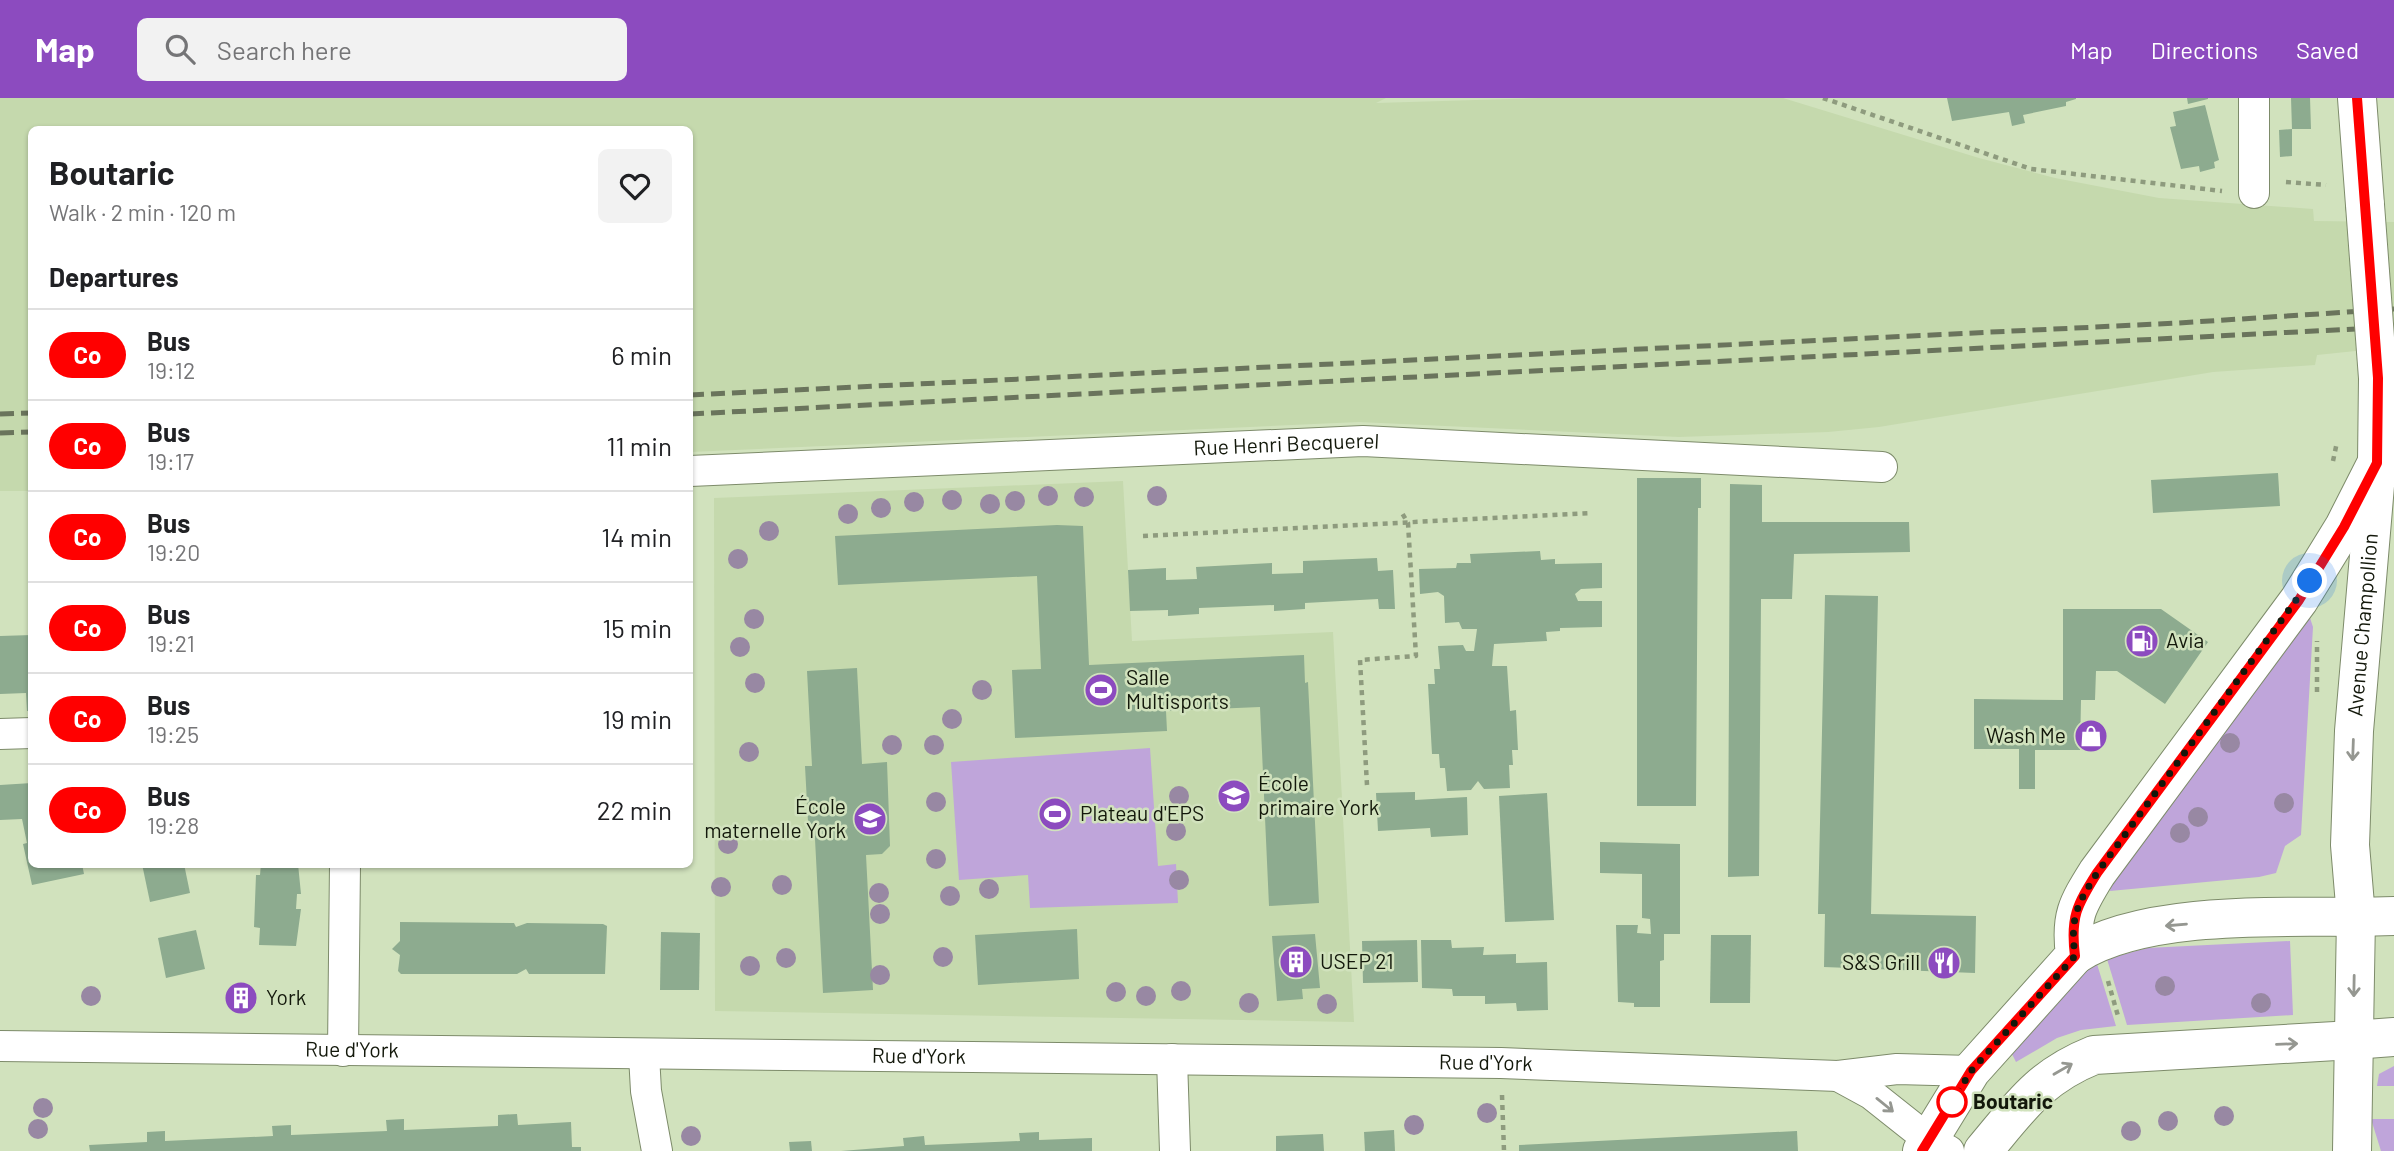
<!DOCTYPE html>
<meta charset="utf-8">
<style>
body{margin:0;font-family:Barlow,sans-serif;background:#f2f2f2;color:#202124;height:100vh;display:flex;flex-direction:column;font-size:26px;white-space:nowrap}
*{box-sizing:border-box;margin:0}
p{font-size:23px;color:#757577}
.icon{flex:none;width:38px;height:38px;fill:none;stroke:currentColor;stroke-width:2;stroke-linecap:round;stroke-linejoin:round}
.map{position:relative;flex:1;overflow:hidden}
.details{position:absolute;left:28px;top:28px;width:665px;height:742px;display:flex;flex-direction:column;background:#fff;border-radius:10px;box-shadow:0 2px 5px #0004}
.details>*{flex:none}
.badge{padding:0 14px;border-radius:23px;font-size:24px;line-height:46px}
.you{position:absolute;width:35px;height:35px;margin:-18px;border:5px solid #fff;border-radius:50%;background:#1a73e8;box-shadow:0 0 0 10px #1a73e833}
.map>.badge{position:absolute;translate:-50% -50%;box-shadow:0 0 0 4px #fff}
h2{padding:0 21px;font-size:26px;line-height:63px}
.round{display:grid;place-items:center;flex:none;width:74px;height:74px;border-radius:10px;background:#f2f2f2}
.overview{display:flex;align-items:center;justify-content:space-between;height:119px;padding:0 21px}
h1{font-size:33px;font-weight:700;line-height:52px}
ul{padding:0;list-style:none}
li{display:flex;align-items:center;gap:21px;height:91px;padding:0 21px;border-top:2px solid #e0e0e0}
li div{flex:1}
li b{display:block;font-size:26px}
li em{font-style:normal}
li .badge{min-width:77px;font-weight:700;text-align:center}
header{display:flex;align-items:center;gap:42px;box-sizing:border-box;height:98px;padding:0 35px;background:#8c4bbf;color:#fff}
header strong{font-size:33px}
nav{display:flex;gap:38px;margin-inline-start:auto;font-size:24px}
.search{width:490px;height:63px;background:#f2f2f2;display:flex;align-items:center;gap:18px;box-sizing:border-box;padding:0 24px;border-radius:10px;color:#757577;font-size:26px}
.map>svg:first-child{display:block}
</style>
<header>
<strong>Map</strong>
<div class="search"><svg class="icon" aria-label="search" viewBox="0 0 24 24"><circle cx="10" cy="10" r="6"/><path d="M15 15l6 6"/></svg>Search here</div>
<nav><a>Map</a><a>Directions</a><a>Saved</a></nav>
</header>
<div class="map">
<svg width="2394" height="1053" viewBox="0 0 2394 1053">
<rect width="100%" height="100%" fill="#d1e2bd"/>
<g fill="#c5d9ad">
<polygon points="0,0 1386,0 1376,5 1539,0 1783,0 1979,60 2055,80 2159,100 2313,111 2314,123 2394,124 2394,249 2317,257 2315,267 2213,274 1879,329 1828,334 1679,339 1359,324 690,354 690,32 32,32 31,393 0,393"/>
<polygon points="1123,383 1132,543 1333,534 1354,924 715,913 714,400"/>
</g>
<g fill="#bfa5da">
<polygon points="2309,517 2313,529 2301,737 2285,748 2276,775 2259,779 2110,793 2112,783"/>
<polygon points="1150,650 1158,768 1176,766 1178,805 1030,810 1028,777 959,782 951,664"/>
<polygon points="2290,843 2293,917 2127,927 2107,861 2147,850"/>
<polygon points="2097,866 2116,928 2081,932 2057,940 2016,964 2012,956 2084,873"/>
<polygon points="2394,968 2394,988 2377,988 2379,976"/>
<polygon points="2371,1021 2394,1021 2394,1053 2381,1053"/>
</g>
<g fill="#8dab8f">
<polygon points="1947,0 2076,0 2076,1 2066,4 2066,8 2023,17 2025,25 2012,28 2009,14 1952,23"/>
<polygon points="2187,0 2208,0 2208,1 2188,6"/>
<polygon points="2291,0 2310,0 2311,31 2292,31"/>
<polygon points="2205,7 2219,62 2214,64 2215,70 2200,74 2199,68 2181,71 2170,29 2176,28 2173,14"/>
<polygon points="2292,31 2292,58 2280,59 2279,32"/>
<polygon points="2278,375 2280,408 2153,415 2151,382"/>
<polygon points="1637,380 1701,380 1701,410 1698,410 1696,708 1637,708"/>
<polygon points="1730,386 1762,387 1762,424 1909,424 1910,454 1794,456 1792,501 1761,501 1759,778 1728,779"/>
<polygon points="1057,427 1083,428 1089,567 1304,557 1305,585 1308,584 1319,805 1269,808 1260,609 1166,613 1167,633 1015,640 1012,572 1041,571 1037,478 838,487 835,438"/>
<polygon points="1540,453 1541,462 1555,461 1555,466 1602,465 1602,490 1581,491 1575,496 1578,503 1602,503 1602,529 1560,530 1560,533 1546,534 1547,543 1494,546 1492,568 1507,568 1510,613 1516,612 1518,652 1512,652 1513,667 1509,667 1510,690 1484,691 1478,683 1471,692 1447,693 1445,670 1440,670 1439,656 1432,656 1428,586 1435,586 1434,571 1440,571 1438,548 1463,547 1466,553 1474,553 1477,531 1462,531 1459,524 1445,525 1444,498 1438,494 1420,496 1419,471 1456,470 1457,465 1471,465 1470,456"/>
<polygon points="1377,460 1378,473 1393,472 1395,511 1379,511 1378,501 1305,505 1305,511 1274,513 1274,507 1199,510 1199,516 1168,518 1168,512 1130,513 1128,472 1166,470 1166,482 1197,481 1196,469 1272,465 1272,476 1303,475 1303,463"/>
<polygon points="1825,497 1878,498 1871,816 1976,818 1975,875 1824,869 1825,816 1818,816"/>
<polygon points="2063,511 2161,511 2208,544 2165,606 2117,573 2096,573 2095,602 2081,602 2080,652 2035,652 2035,691 2019,691 2019,651 1974,651 1974,601 2063,602"/>
<polygon points="32,537 32,613 27,613 26,595 0,596 0,538"/>
<polygon points="857,570 862,666 887,664 890,748 882,756 866,757 873,892 823,895 815,741 809,742 805,668 812,668 807,573"/>
<polygon points="32,685 32,766 82,766 84,776 32,787 23,746 27,745 22,721 0,722 0,687"/>
<polygon points="1415,694 1415,702 1467,699 1468,737 1431,739 1430,730 1378,733 1376,695"/>
<polygon points="1547,695 1554,822 1505,824 1499,698"/>
<polygon points="1600,744 1680,746 1680,836 1664,836 1664,862 1660,863 1660,909 1634,909 1634,905 1618,904 1616,827 1638,827 1637,835 1651,836 1650,821 1642,820 1642,776 1600,775"/>
<polygon points="142,766 184,766 190,795 150,804"/>
<polygon points="261,766 298,766 301,796 297,796 296,811 301,811 296,848 259,847 260,830 254,829 256,777 260,777"/>
<polygon points="400,824 514,825 516,829 527,825 603,826 607,828 605,876 529,876 526,871 517,876 401,876 398,873 400,857 392,851 400,843"/>
<polygon points="1077,831 1079,881 978,887 975,837"/>
<polygon points="196,832 205,871 166,880 158,840"/>
<polygon points="661,834 700,835 699,892 660,892"/>
<polygon points="1315,836 1320,890 1302,891 1303,901 1277,903 1272,838"/>
<polygon points="1711,837 1751,837 1750,905 1710,905"/>
<polygon points="1417,842 1418,884 1363,885 1362,843"/>
<polygon points="1421,842 1451,842 1452,850 1484,849 1483,857 1516,856 1516,865 1547,864 1548,912 1517,913 1516,905 1485,906 1485,898 1453,898 1452,891 1422,890"/>
<polygon points="234,895 248,895 249,905 234,905"/>
<polygon points="517,1016 518,1027 571,1024 572,1049 581,1049 581,1053 90,1053 89,1047 147,1044 147,1034 165,1033 165,1043 273,1038 272,1028 291,1027 291,1037 387,1033 386,1022 404,1021 404,1032 498,1028 498,1017"/>
<polygon points="1394,1032 1395,1053 1365,1053 1364,1034"/>
<polygon points="1797,1033 1798,1053 1519,1053 1519,1047"/>
<polygon points="1039,1034 1039,1042 1092,1040 1092,1053 841,1053 904,1048 903,1040 924,1038 925,1047 1020,1043 1019,1035"/>
<polygon points="1323,1036 1324,1053 1276,1053 1276,1038"/>
<polygon points="811,1043 812,1053 790,1053 789,1044"/>
</g>
<g fill="none" stroke-linecap="round" stroke-linejoin="round">
<defs>
<g id="street">
<polyline points="2254,0 2254,95"/>
<path id="s1" d="M 690,373 L 1363,343 L 1882,369"/>
<polyline points="0,636 32,635"/>
<path id="s2" d="M 0,948 L 1501,965 L 1838,978 L 1897,971 L 1971,973"/>
<polyline points="343,953 345,766"/>
<polyline points="644,957 646,993 657,1053"/>
<polyline points="1172,961 1175,1053"/>
<polyline points="1838,978 1871,996 1929,1042 1949,1053"/>
</g>
<g id="secondary">
<path d="M 2075,857 C 2142,813 2277,819 2356,819"/>
<path d="M 1922,1053 L 1971,973 L 2075,857 C 2070,819 2077,807 2097,775 L 2299,502 L 2344,429 L 2377,364"/>
<path d="M 1983,1053 C 2020,1009 2039,979 2094,957 L 2353,942"/>
</g>
<g id="primary">
<polyline points="2357,0 2365,107"/>
<polyline points="2356,819 2394,818"/>
<polyline points="2353,942 2394,939"/>
<path id="s3" d="M 2352,1053 L 2356,819 L 2350,747 L 2354,633 L 2377,364 L 2378,280"/>
</g>
</defs>
<use href="#street" stroke="#7d8b6a" stroke-width="32"/>
<use href="#secondary" stroke="#7d8b6a" stroke-width="40"/>
<use href="#primary" stroke="#7d8b6a" stroke-width="40"/>
<g stroke="#8e9b7e" stroke-width="4.5" stroke-dasharray="5 5" stroke-linecap="butt">
<polyline points="1823,0 2031,71 2222,93"/>
<polyline points="2286,84 2326,87"/>
<polyline points="2333,363 2337,344"/>
<polyline points="1143,438 1590,415"/>
<polyline points="2317,594 2317,543"/>
<polyline points="1367,687 1360,562 1416,558 1408,425 1402,415"/>
<polyline points="2108,883 2118,918"/>
<polyline points="1502,997 1504,1053"/>
</g>
<use href="#street" stroke="#fff" stroke-width="30"/>
<use href="#secondary" stroke="#fff" stroke-width="38"/>
<use href="#primary" stroke="#fff" stroke-width="38"/>
<g stroke="#6a745c" stroke-width="5" stroke-dasharray="14 7" stroke-linecap="butt">
<polyline points="690,297 2179,225 2394,211"/>
<polyline points="0,316 32,315"/>
<polyline points="690,316 2394,229"/>
<polyline points="0,335 32,334"/>
</g>
<defs>
<polyline id="primary-bridge" points="2365,107 2378,280"/>
</defs>
<use href="#primary-bridge" stroke="#7d8b6a" stroke-width="40" stroke-linecap="butt"/>
<use href="#primary-bridge" stroke="#fff" stroke-width="38"/>
</g>
<g fill="#9888a3">
<circle cx="1048" cy="398" r="10"/>
<circle cx="1157" cy="398" r="10"/>
<circle cx="1084" cy="399" r="10"/>
<circle cx="952" cy="402" r="10"/>
<circle cx="1015" cy="403" r="10"/>
<circle cx="914" cy="404" r="10"/>
<circle cx="990" cy="406" r="10"/>
<circle cx="881" cy="410" r="10"/>
<circle cx="848" cy="416" r="10"/>
<circle cx="769" cy="433" r="10"/>
<circle cx="738" cy="461" r="10"/>
<circle cx="754" cy="521" r="10"/>
<circle cx="740" cy="549" r="10"/>
<circle cx="755" cy="585" r="10"/>
<circle cx="982" cy="592" r="10"/>
<circle cx="952" cy="621" r="10"/>
<circle cx="2230" cy="645" r="10"/>
<circle cx="892" cy="647" r="10"/>
<circle cx="934" cy="647" r="10"/>
<circle cx="749" cy="654" r="10"/>
<circle cx="1179" cy="698" r="10"/>
<circle cx="936" cy="704" r="10"/>
<circle cx="2284" cy="705" r="10"/>
<circle cx="2198" cy="719" r="10"/>
<circle cx="1176" cy="733" r="10"/>
<circle cx="2180" cy="735" r="10"/>
<circle cx="728" cy="746" r="10"/>
<circle cx="936" cy="761" r="10"/>
<circle cx="1179" cy="782" r="10"/>
<circle cx="782" cy="787" r="10"/>
<circle cx="721" cy="789" r="10"/>
<circle cx="989" cy="791" r="10"/>
<circle cx="879" cy="795" r="10"/>
<circle cx="950" cy="798" r="10"/>
<circle cx="880" cy="816" r="10"/>
<circle cx="943" cy="859" r="10"/>
<circle cx="786" cy="860" r="10"/>
<circle cx="750" cy="868" r="10"/>
<circle cx="880" cy="877" r="10"/>
<circle cx="2165" cy="888" r="10"/>
<circle cx="1181" cy="893" r="10"/>
<circle cx="1116" cy="894" r="10"/>
<circle cx="91" cy="898" r="10"/>
<circle cx="1146" cy="898" r="10"/>
<circle cx="1249" cy="905" r="10"/>
<circle cx="2261" cy="905" r="10"/>
<circle cx="1327" cy="906" r="10"/>
<circle cx="43" cy="1010" r="10"/>
<circle cx="1487" cy="1015" r="10"/>
<circle cx="2224" cy="1018" r="10"/>
<circle cx="2168" cy="1023" r="10"/>
<circle cx="1414" cy="1027" r="10"/>
<circle cx="38" cy="1031" r="10"/>
<circle cx="2131" cy="1033" r="10"/>
<circle cx="691" cy="1038" r="10"/>
</g>
<defs><path id="oneway-shaft" d="M-6 0H5M1.5-3L5.5 0L1.5 3" fill="none" stroke-width="1.6" stroke-linecap="round" stroke-linejoin="round" transform="scale(1.75)"/></defs>
<g stroke="#959791">
<use href="#oneway-shaft" transform="translate(2353 652) rotate(92)"/>
<use href="#oneway-shaft" transform="translate(2176 827) rotate(175)"/>
<use href="#oneway-shaft" transform="translate(2354 888) rotate(91)"/>
<use href="#oneway-shaft" transform="translate(2287 946) rotate(-2)"/>
<use href="#oneway-shaft" transform="translate(2063 971) rotate(-30)"/>
<use href="#oneway-shaft" transform="translate(1885 1007) rotate(39)"/>
</g>
<g fill="none" stroke-linecap="round" stroke-linejoin="round">
<defs>
<path id="line" d="M 1922,1053 L 1971,973 L 2075,858 C 2070,819 2077,807 2097,775 L 2299,502 L 2344,429 L 2377,365 L 2378,280 L 2357,0"/>
</defs>
<use href="#line" stroke="#fff" stroke-width="16"/>
<use href="#line" stroke="#f00" stroke-width="10"/>
<path stroke="#13180b" stroke-width="7" stroke-dasharray="0 12.6" d="M 1952,1004 L 1971,973 L 2075,858 C 2070,819 2077,807 2097,775 L 2310,483"/>
</g>
<defs>
<symbol id="fuel-disc" viewBox="-11 -11 22 22"><circle r="9.5" fill="#8c4bbf" stroke="#d1e2bd"/><path d="M-5.5-6h7V0h2V4h1.3V-2.5L3-4.5l.8-.8L6-3V5H2.5V1h-1V6h-7ZM-4.2-4.7v3.2H.2V-4.7Z" fill="#fff"/></symbol>
<symbol id="stadium-disc" viewBox="-11 -11 22 22"><circle r="9.5" fill="#8c4bbf" stroke="#d1e2bd"/><path d="M0-5a6.5 5 0 1 0 0 10a6.5 5 0 1 0 0-10ZM-3.5-1.8h7v3.6h-7Z" fill="#fff"/></symbol>
<symbol id="shop-disc" viewBox="-11 -11 22 22"><circle r="9.5" fill="#8c4bbf" stroke="#d1e2bd"/><path d="M-5-2.5h2.3a2.7 3.5 0 0 1 5.4 0H5L5.5 6h-11ZM-1.5-2.5h3a1.5 2.3 0 0 0-3 0Z" fill="#fff"/></symbol>
<symbol id="school-disc" viewBox="-11 -11 22 22"><circle r="9.5" fill="#8c4bbf" stroke="#d1e2bd"/><path d="M0-5L7-2L0 1L-7-2ZM-4 1L0 2.5L4 1V4Q0 6-4 4Z" fill="#fff"/></symbol>
<symbol id="building-disc" viewBox="-11 -11 22 22"><circle r="9.5" fill="#8c4bbf" stroke="#d1e2bd"/><path d="M-4-6H4V6H1V3H-1V6H-4ZM-2.5-4.3h1.7v1.8h-1.7ZM.8-4.3h1.7v1.8H.8ZM-2.5-1h1.7V.8h-1.7ZM.8-1h1.7V.8H.8Z" fill="#fff"/></symbol>
<symbol id="restaurant-disc" viewBox="-11 -11 22 22"><circle r="9.5" fill="#8c4bbf" stroke="#d1e2bd"/><path d="M-5-6h1v4h1v-4h1v4h1v-4h1v5L-1.5 .5V6h-2V.5L-5-1ZM5-6V6H3V1.5H1.5Q1.5-4 5-6Z" fill="#fff"/></symbol>
</defs>
<g fill-rule="evenodd">
<use href="#fuel-disc" x="2123" y="524" width="38" height="38"/>
<use href="#stadium-disc" x="1082" y="573" width="38" height="38"/>
<use href="#shop-disc" x="2072" y="619" width="38" height="38"/>
<use href="#school-disc" x="1215" y="679" width="38" height="38"/>
<use href="#stadium-disc" x="1036" y="697" width="38" height="38"/>
<use href="#school-disc" x="851" y="702" width="38" height="38"/>
<use href="#building-disc" x="1277" y="845" width="38" height="38"/>
<use href="#restaurant-disc" x="1925" y="846" width="38" height="38"/>
<use href="#building-disc" x="222" y="881" width="38" height="38"/>
</g>
<circle fill="#fff" stroke="#f00" stroke-width="3.5" cx="1952" cy="1004" r="14"/>
<g text-anchor="middle" stroke-width="5" stroke-linejoin="round" paint-order="stroke">
<g font-size="21" fill="#13180b" stroke="#d1e2bd">
<text dy="7" stroke="none"><textPath href="#s1" startOffset="597">Rue Henri Becquerel</textPath></text>
<text dy="7" stroke="none"><textPath href="#s3" startOffset="527">Avenue Champollion</textPath></text>
<text dy="7" stroke="none"><textPath href="#s2" startOffset="352">Rue d'York</textPath></text>
<text dy="7" stroke="none"><textPath href="#s2" startOffset="919">Rue d'York</textPath></text>
<text dy="7" stroke="none"><textPath href="#s2" startOffset="1486">Rue d'York</textPath></text>
</g>
<g font-size="21" fill="#13180b" stroke="#d1e2bd" text-anchor="start">
<text x="2166" y="550">Avia</text>
<text x="1126" y="587">Salle<tspan x="1126" dy="24">Multisports</tspan></text>
<text x="2066" y="645" text-anchor="end">Wash Me</text>
<text x="1258" y="693">École<tspan x="1258" dy="24">primaire York</tspan></text>
<text x="846" y="716" text-anchor="end">École<tspan x="846" dy="24">maternelle York</tspan></text>
<text x="1080" y="723">Plateau d'EPS</text>
<text x="1320" y="871">USEP 21</text>
<text x="1920" y="872" text-anchor="end">S&amp;S Grill</text>
<text x="266" y="907">York</text>
</g>
<g font-size="21" font-weight="bold" fill="#13180b" stroke="#d1e2bd" text-anchor="start">
<text x="1973" y="1011">Boutaric</text>
</g>
</g>
</svg>
<div class="you" style="left:2310px;top:483px"></div>
<section class="details">
<div class="overview"><div><h1>Boutaric</h1><p>Walk · 2 min · 120 m</p></div><a class="round"><svg class="icon" aria-label="heart" viewBox="0 0 24 24"><path d="M12 20l-8-8c-3-5 5-10 8-4 3-6 11-1 8 4z"/></svg></a></div>
<h2>Departures</h2>
<ul>
<li><span class="badge" style="background:#f00;color:#fff">Co</span><div><b>Bus</b><p>19:12</p></div><em>6 min</em></li>
<li><span class="badge" style="background:#f00;color:#fff">Co</span><div><b>Bus</b><p>19:17</p></div><em>11 min</em></li>
<li><span class="badge" style="background:#f00;color:#fff">Co</span><div><b>Bus</b><p>19:20</p></div><em>14 min</em></li>
<li><span class="badge" style="background:#f00;color:#fff">Co</span><div><b>Bus</b><p>19:21</p></div><em>15 min</em></li>
<li><span class="badge" style="background:#f00;color:#fff">Co</span><div><b>Bus</b><p>19:25</p></div><em>19 min</em></li>
<li><span class="badge" style="background:#f00;color:#fff">Co</span><div><b>Bus</b><p>19:28</p></div><em>22 min</em></li>
</ul>
</section>
</div>
